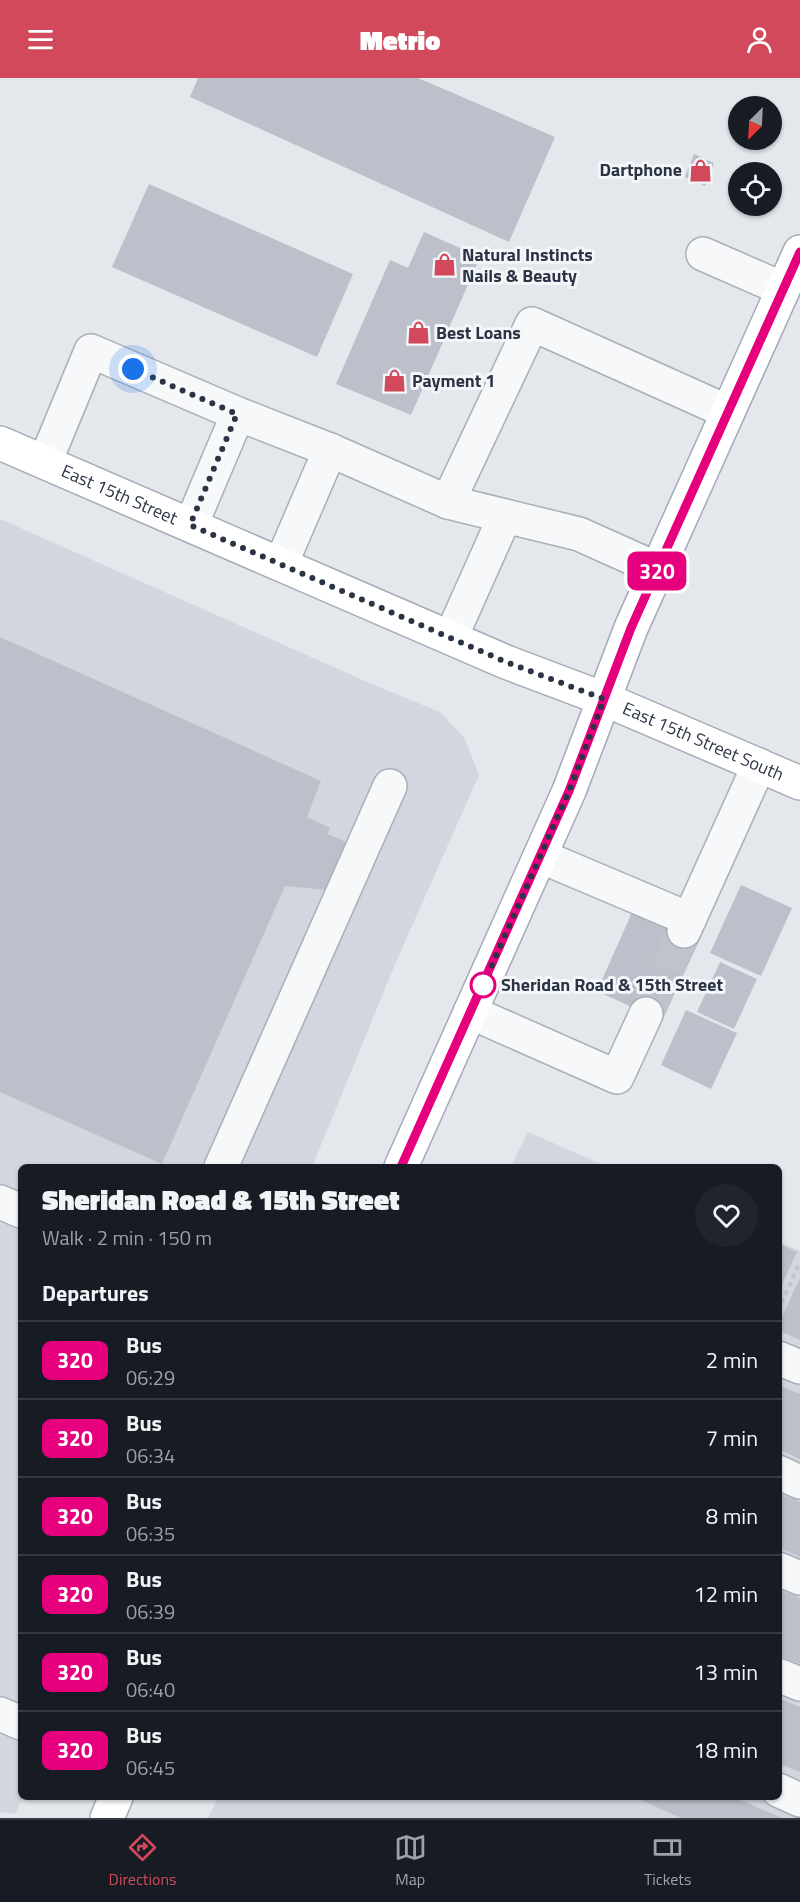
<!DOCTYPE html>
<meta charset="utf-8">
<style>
body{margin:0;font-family:"Titillium Web",sans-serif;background:#20242c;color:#f1f3f6;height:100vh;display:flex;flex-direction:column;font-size:22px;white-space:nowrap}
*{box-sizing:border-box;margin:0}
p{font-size:20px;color:#9ea1a6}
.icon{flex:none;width:33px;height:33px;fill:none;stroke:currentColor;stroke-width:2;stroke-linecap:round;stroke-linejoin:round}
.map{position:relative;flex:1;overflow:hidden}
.panel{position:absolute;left:18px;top:1086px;width:764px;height:636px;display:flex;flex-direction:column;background:#171b24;border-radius:9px;box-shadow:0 2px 4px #0004}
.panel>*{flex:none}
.badge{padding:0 12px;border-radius:9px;font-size:21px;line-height:39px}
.needle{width:39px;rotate:204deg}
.tools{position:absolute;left:728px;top:18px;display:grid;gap:12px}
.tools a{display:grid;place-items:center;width:54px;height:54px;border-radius:50%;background:#171b24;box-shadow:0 2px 4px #0004;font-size:30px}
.you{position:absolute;width:30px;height:30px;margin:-15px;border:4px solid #fff;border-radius:50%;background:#1a73e8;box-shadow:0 0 0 9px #1a73e833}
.map>.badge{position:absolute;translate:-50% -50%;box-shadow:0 0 0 3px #fff}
h2{padding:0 24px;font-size:22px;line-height:54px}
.round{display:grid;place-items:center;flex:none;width:63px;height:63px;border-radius:32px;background:#20242c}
.head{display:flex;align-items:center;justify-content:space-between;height:102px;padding:0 24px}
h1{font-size:28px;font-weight:800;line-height:45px}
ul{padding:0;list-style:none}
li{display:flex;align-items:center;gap:18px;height:78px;padding:0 24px;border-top:2px solid #363941}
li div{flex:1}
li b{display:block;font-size:22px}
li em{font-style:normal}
li .badge{min-width:66px;font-weight:700;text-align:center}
header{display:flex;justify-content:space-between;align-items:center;height:78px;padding:0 24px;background:#d1495b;color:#fff;font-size:27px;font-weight:800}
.menu{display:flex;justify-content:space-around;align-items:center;height:84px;border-top:2px solid #363941;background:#171b24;font-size:16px;color:#9ea1a6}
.menu a{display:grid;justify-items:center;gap:3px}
.menu .selected{color:#d1495b}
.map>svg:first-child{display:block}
</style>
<header><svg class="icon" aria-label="menu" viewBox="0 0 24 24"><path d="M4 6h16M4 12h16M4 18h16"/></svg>Metrio<svg class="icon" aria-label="person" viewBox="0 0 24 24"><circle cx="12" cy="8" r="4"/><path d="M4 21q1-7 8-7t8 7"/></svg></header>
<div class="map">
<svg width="800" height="1740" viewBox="0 0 800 1740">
<rect width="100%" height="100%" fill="#e4e7ec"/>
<g fill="#d2d6de">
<polygon points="0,441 374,607 440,634 465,661 479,697 396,884 312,1089 21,1089 21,1719 23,1719 15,1736 0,1734"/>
<polygon points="528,1054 608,1089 511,1089"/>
<polygon points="779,1164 800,1173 800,1740 208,1740 218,1719 778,1719"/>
</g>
<g fill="#bbc0ca">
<polygon points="198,0 418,0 555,59 509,164 190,19"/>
<polygon points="694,76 714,85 705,108 685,99"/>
<polygon points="149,106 353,196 317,279 112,189"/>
<polygon points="424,154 480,179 411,337 336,306 390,182 408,190"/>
<polygon points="0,559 321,703 307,739 330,750 327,756 356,768 338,813 285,808 162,1086 0,1014"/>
<polygon points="741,807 792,830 761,898 710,875"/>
<polygon points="634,830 700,861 662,943 597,913"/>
<polygon points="720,884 757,901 734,951 697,934"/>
<polygon points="686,932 737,955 711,1011 661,987"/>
<polygon points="778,1165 797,1174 778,1215"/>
<polygon points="800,1200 800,1262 778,1252 778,1248"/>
<polygon points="778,1307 800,1316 800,1381 778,1371"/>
<polygon points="778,1415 800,1424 800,1479 778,1469"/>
<polygon points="778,1511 800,1520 800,1586 778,1577"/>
<polygon points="778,1620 800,1629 800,1694 778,1685"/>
<polygon points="634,1719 734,1719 782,1740 681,1740"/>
</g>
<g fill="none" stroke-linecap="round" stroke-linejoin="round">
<polyline stroke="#bfc3cb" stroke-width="33" stroke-dasharray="33 16" stroke-linecap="butt" points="646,936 684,853"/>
<defs>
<g id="minor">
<polyline points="703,176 783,211"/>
<polyline points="45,384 91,273 238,336 330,372 448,424 579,456 657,491"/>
<polyline points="448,424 532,246 728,334"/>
<polyline points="191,447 238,336"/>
<polyline points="281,486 330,372"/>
<polyline points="451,559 505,438"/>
<polyline points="540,778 689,841"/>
<polyline points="684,853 759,687"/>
<polyline points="470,934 617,999 646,936"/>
<polyline points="221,1089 390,708"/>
<polyline points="0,1124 21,1133"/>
<polyline points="778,1280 800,1289"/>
<polyline points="778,1394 800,1404"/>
<polyline points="778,1491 800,1500"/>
<polyline points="778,1597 800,1606"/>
<polyline points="0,1636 21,1645"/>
<polyline points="778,1712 800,1722"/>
</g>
<g id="major">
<path id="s1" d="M 0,365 L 506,584 L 604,621 L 800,705"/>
<polyline points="401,1089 569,713 631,550 800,174"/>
<polyline points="107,1740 116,1719"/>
</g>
</defs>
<use href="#minor" stroke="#a9aeb7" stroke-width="36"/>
<use href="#major" stroke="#a3abb8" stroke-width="36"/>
<polyline stroke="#c2c5cb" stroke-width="4" stroke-dasharray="4.5 4.5" stroke-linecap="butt" points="778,1233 800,1184"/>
<use href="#minor" stroke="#f7f8fa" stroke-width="33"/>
<use href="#major" stroke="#fff" stroke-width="33"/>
</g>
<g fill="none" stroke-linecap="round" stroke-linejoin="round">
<defs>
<polyline id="line" points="401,1089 569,713 631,550 800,174"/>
</defs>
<use href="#line" stroke="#fff" stroke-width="14"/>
<use href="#line" stroke="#e6007e" stroke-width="9"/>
<polyline stroke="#2b3445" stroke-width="6" stroke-dasharray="0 10.8" points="133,291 237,336 190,447 506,584 604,621 569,713 483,907"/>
</g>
<defs>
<symbol id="shop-bare" viewBox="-9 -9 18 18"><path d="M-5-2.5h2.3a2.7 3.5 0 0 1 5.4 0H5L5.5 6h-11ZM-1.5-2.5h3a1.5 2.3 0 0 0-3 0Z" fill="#d1495b" stroke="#f4f6f9" stroke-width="2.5" paint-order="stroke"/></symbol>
</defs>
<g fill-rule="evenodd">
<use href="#shop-bare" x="684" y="76" width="33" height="33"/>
<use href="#shop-bare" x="428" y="170" width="33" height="33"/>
<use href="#shop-bare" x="402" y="238" width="33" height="33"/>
<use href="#shop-bare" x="378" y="286" width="33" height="33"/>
</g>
<circle fill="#fff" stroke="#e6007e" stroke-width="3" cx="483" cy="907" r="12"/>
<g text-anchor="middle" stroke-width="6" stroke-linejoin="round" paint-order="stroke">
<g font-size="18" font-weight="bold" fill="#2b3445" stroke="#f4f6f9" text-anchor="start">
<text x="682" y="98" text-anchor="end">Dartphone</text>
<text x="462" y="183">Natural Instincts<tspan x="462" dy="21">Nails &amp; Beauty</tspan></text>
<text x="436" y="261">Best Loans</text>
<text x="412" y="309">Payment 1</text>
</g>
<g font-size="18" fill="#2b3445" stroke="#f4f6f9">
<text dy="6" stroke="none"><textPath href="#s1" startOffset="130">East 15th Street</textPath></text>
<text dy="6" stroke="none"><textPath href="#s1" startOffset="764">East 15th Street South</textPath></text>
</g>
<g font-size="18" font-weight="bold" fill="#2b3445" stroke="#f4f6f9" text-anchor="start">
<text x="501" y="913">Sheridan Road &amp; 15th Street</text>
</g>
</g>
</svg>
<div class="tools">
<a><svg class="needle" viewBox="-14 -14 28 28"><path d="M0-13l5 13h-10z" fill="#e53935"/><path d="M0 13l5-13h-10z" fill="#9ea1a6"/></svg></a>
<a><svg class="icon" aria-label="locate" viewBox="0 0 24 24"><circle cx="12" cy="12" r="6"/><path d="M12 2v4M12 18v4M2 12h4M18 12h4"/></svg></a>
</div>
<div class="you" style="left:133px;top:291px"></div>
<b class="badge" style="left:657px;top:493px;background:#e6007e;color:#fff">320</b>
<section class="panel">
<div class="head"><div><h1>Sheridan Road &amp; 15th Street</h1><p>Walk · 2 min · 150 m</p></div><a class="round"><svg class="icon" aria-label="heart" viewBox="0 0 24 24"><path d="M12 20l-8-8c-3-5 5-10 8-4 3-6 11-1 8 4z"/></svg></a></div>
<h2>Departures</h2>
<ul>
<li><span class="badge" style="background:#e6007e;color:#fff">320</span><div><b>Bus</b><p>06:29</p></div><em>2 min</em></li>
<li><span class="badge" style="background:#e6007e;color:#fff">320</span><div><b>Bus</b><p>06:34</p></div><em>7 min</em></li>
<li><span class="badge" style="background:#e6007e;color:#fff">320</span><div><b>Bus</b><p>06:35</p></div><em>8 min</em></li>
<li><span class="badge" style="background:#e6007e;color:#fff">320</span><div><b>Bus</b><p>06:39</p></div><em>12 min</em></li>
<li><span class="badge" style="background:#e6007e;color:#fff">320</span><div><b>Bus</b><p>06:40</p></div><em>13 min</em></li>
<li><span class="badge" style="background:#e6007e;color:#fff">320</span><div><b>Bus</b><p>06:45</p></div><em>18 min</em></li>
</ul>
</section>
</div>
<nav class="menu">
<a class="selected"><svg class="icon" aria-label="directions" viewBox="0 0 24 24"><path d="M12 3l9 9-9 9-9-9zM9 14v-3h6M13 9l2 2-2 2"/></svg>Directions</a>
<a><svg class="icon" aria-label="map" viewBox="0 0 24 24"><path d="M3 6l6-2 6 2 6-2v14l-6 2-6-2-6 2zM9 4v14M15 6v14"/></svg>Map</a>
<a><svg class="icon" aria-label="tickets" viewBox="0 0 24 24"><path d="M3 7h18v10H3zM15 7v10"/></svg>Tickets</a>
</nav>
